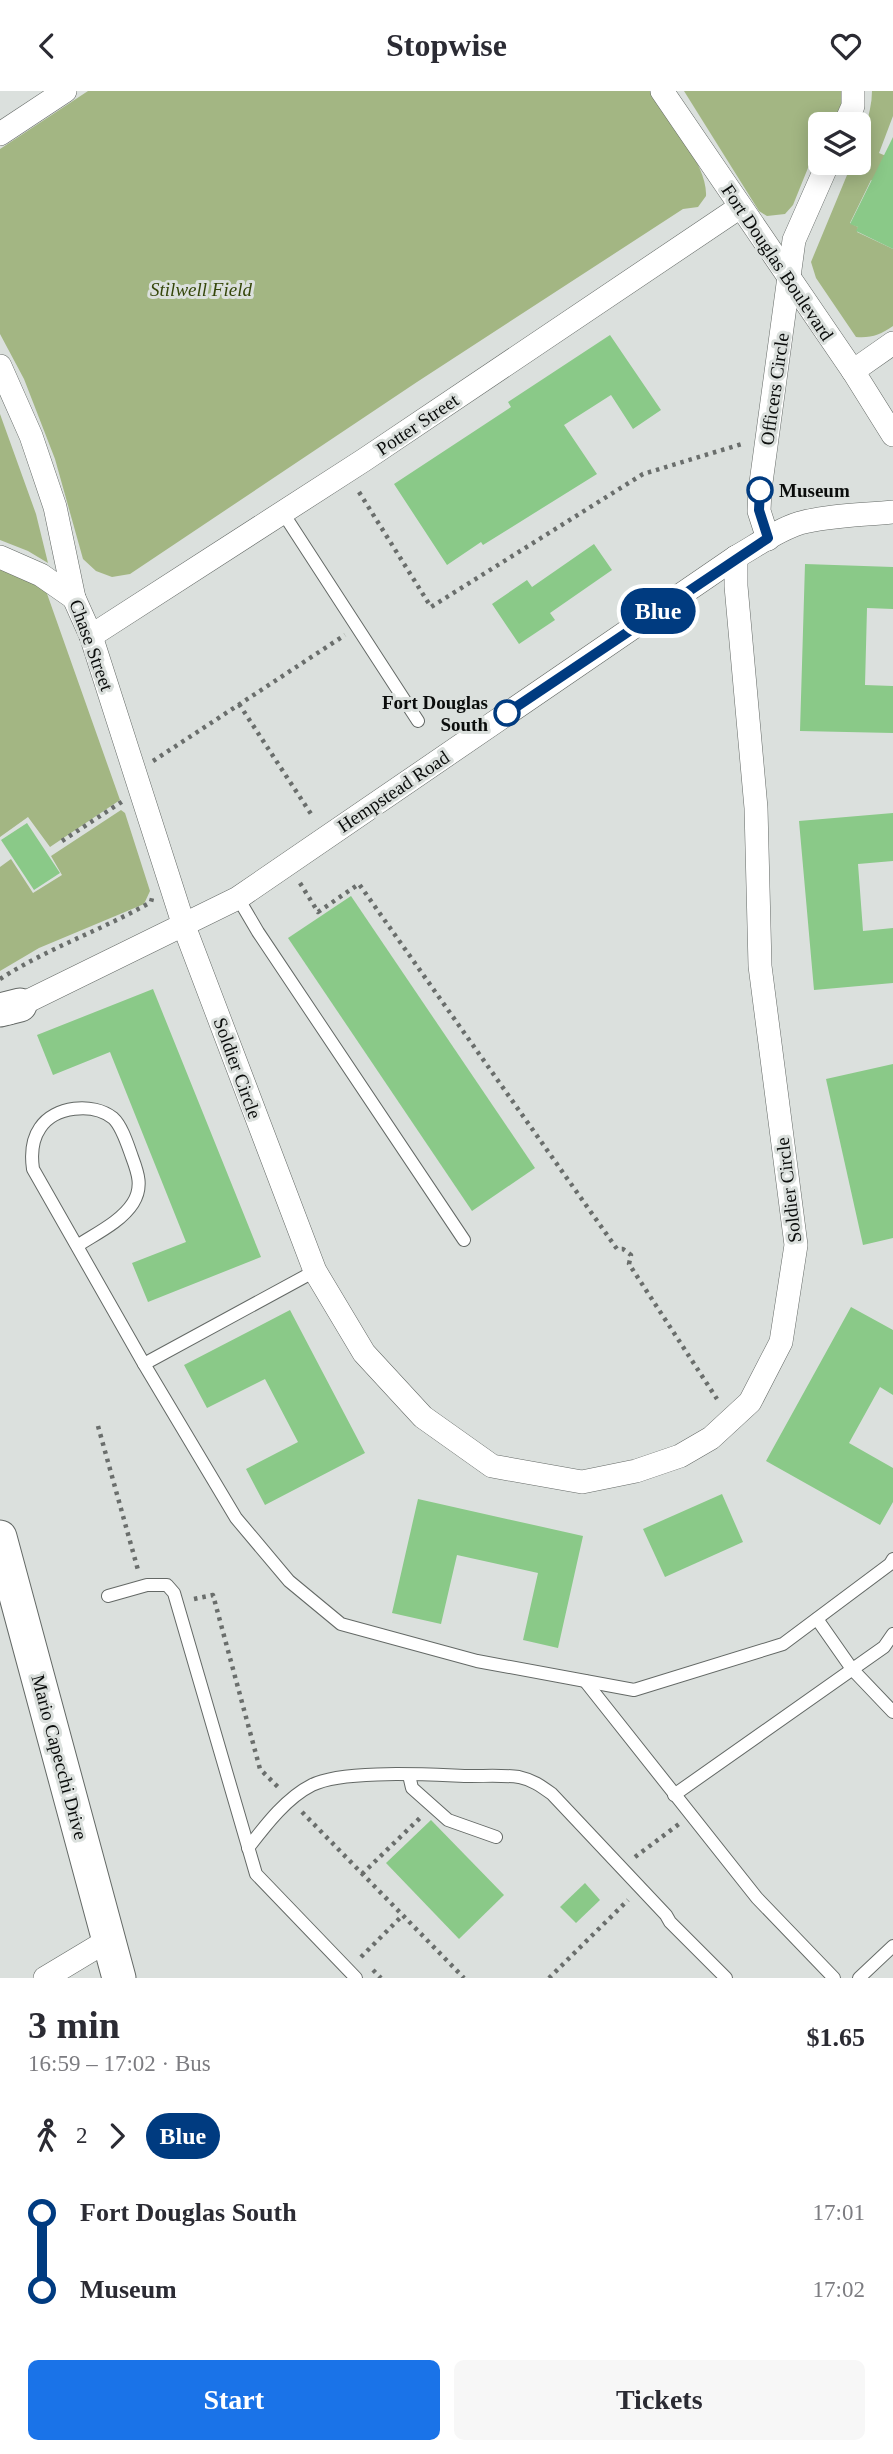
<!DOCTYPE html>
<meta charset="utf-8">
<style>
body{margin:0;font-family:Georgia,serif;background:#f7f7f7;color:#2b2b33;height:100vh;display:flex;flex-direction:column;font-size:26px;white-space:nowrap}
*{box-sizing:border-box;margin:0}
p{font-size:23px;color:#7c7c81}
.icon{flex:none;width:38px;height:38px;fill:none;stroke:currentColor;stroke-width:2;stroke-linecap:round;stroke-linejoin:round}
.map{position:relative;height:1887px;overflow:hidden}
.drawer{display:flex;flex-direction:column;background:#fff;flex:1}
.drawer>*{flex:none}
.badge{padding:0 14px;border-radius:23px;font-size:24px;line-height:46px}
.fabs{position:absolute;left:808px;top:21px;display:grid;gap:14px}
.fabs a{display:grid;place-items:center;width:63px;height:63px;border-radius:10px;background:#fff;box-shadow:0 4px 18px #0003;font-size:35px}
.map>.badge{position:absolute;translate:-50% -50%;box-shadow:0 0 0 4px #fff}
.legs{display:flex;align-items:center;gap:10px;height:77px;padding:0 28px;font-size:23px}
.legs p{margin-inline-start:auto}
.overview{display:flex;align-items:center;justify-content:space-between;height:119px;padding:0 28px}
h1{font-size:38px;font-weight:700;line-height:52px}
.cta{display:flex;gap:14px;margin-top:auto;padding:14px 28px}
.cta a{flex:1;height:80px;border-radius:10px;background:#1a73e8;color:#fff;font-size:28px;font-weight:700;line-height:80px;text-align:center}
.cta a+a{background:#f7f7f7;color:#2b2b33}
ul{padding:0 28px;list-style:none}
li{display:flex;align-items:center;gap:24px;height:77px;font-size:26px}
li i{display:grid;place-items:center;width:10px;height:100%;margin:0 9px;background:currentColor}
li i::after{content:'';width:18px;height:18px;margin:-9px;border:5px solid;border-radius:50%;background:#fff}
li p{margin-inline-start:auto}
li:first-child i{background:linear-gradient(#0000 50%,currentColor 0)}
li:last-child i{background:linear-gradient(currentColor 50%,#0000 0)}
header{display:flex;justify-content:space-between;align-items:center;height:91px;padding:0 28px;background:#fff;font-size:32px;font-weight:700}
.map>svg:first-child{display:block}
</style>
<header><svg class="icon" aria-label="back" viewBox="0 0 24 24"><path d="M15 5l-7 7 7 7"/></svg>Stopwise<svg class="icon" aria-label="heart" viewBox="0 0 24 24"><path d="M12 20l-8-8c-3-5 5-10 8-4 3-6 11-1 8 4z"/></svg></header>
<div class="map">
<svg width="893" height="1887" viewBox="0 0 893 1887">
<rect width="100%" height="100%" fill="#dbe0dd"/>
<g fill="#a3b683">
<path d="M 88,0 L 650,0 C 667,26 708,74 706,105 L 698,116 L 683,118 L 417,291 L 130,483 L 112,486 L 96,480 L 83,468 L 55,368 L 24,288 L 0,243 L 0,58 Z"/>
<polygon points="684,0 841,0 842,19 833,33 821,33 821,53 812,67 793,114 785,123 767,125 759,120"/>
<path d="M 872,0 L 893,0 L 893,25 L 879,62 L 893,68 L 893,100 L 871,89 L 850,132 L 858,136 L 857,141 L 893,158 L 893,235 C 880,244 872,247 856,246 L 816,187 L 811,171 L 852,72 L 859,72 C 859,47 872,25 872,0 Z"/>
<polygon points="0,323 36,423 48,472 28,460 0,449"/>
<polygon points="0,474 45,497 120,709 50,756 28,726 0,746"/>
<polygon points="121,719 125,722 150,800 144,813 39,857 0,880 0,776 11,768 33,802 62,784 51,765"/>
</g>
<g fill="#8ac988">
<polygon points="893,46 893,158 856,140 858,136 850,133"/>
<polygon points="610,244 661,319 633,338 611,304 564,334 597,383 483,454 481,451 447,474 394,393 511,316 508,311"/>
<polygon points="594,453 612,479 550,522 555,529 519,553 492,513 527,489 532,496"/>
<polygon points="805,473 893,476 893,518 867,517 865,594 893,595 893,642 800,640"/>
<polygon points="893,722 893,770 858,773 863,840 893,837 893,892 814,899 799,730"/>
<polygon points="27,732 60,782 34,799 1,749"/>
<polygon points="351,805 535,1077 472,1120 288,847"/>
<polygon points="153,898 261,1166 148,1211 132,1172 186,1151 110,961 53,984 37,944"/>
<polygon points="893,973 893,1147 863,1154 826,988"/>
<polygon points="851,1216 893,1239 893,1304 880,1296 849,1352 893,1377 893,1411 880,1434 766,1370"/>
<polygon points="290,1219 365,1362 265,1414 246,1378 298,1351 265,1288 207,1317 184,1274"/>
<polygon points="722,1403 743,1451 665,1486 643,1438"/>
<polygon points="418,1408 583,1445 558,1557 523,1549 538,1482 457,1464 441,1533 392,1522"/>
<polygon points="431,1729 504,1804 459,1848 386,1772"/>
<polygon points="585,1792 600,1809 576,1832 560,1816"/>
</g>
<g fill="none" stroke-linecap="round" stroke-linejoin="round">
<defs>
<g id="service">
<polyline points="283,422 418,630"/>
<polyline points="238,807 258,841 464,1149"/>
<path d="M 77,1155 C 95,1143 121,1131 133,1112 C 143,1096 138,1082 132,1066 C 128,1055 122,1035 113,1027 C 93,1011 54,1015 40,1037 C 31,1050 31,1064 33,1078 L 144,1273 L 236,1427 L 289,1490 L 341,1533 L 477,1570 L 634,1599 L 783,1553 L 890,1473 L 893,1468"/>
<polyline points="144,1273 315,1180"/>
<polyline points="108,1505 147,1494 167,1494 174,1502 256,1783 356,1887"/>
<polyline points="817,1528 852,1578 893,1621"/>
<polyline points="585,1590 757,1807 834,1887"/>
<polyline points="409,1684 412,1697 448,1729 496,1746"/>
<polyline points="674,1704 884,1556 893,1543"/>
<path d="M 248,1757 C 265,1735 286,1707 312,1694 C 343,1678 434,1684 471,1685 C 487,1685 504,1684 519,1686 C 533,1689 541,1695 552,1703 L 666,1824 L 670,1831 L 726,1887"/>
<polyline points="859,1887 893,1855"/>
</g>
<g id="minor">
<polyline points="662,0 853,280 893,344"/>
<polyline points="845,33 853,15 853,0"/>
<polyline points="0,43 65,0"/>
<polyline points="0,275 31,345 55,416 74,507 91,545 184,835 315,1180 364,1262 423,1326 492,1375 582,1391 636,1380 680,1365 711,1347 750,1311 781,1251 796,1154 760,875 756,717 736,495 736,466"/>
<polyline points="853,280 893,252"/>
<polyline points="768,448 759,420 760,399 794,149 828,72"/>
<polyline points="0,466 41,484 74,507"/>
<polyline points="91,545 364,369 740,116"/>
<path d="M 9,922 L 20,914 L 238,807 L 736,466 C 756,455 777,439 800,432 C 830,424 862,424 893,421"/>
<polyline points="45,1887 110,1848"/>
</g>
<g id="secondary">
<polyline points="0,919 20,914"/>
<polyline points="0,1446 119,1887"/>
</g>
</defs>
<use href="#service" stroke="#646966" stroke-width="14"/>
<use href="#minor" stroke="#646966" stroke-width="24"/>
<use href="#secondary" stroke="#646966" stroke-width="35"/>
<g stroke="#6a6e6c" stroke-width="4.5" stroke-dasharray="3.5 5" stroke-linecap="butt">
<polyline points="359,401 431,516 643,383 745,352"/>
<polyline points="239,613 313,726"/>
<polyline points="153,670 345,544"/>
<polyline points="62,750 123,710"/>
<polyline points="300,792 318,821 359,793 617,1158 623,1158 631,1164 629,1173 717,1308"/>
<path d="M 0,888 C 48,857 102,839 151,811 L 152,807"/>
<polyline points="98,1335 138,1479"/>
<polyline points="194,1508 213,1504 260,1678 279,1697"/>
<polyline points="302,1721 464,1887"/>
<polyline points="635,1766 679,1733"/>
<polyline points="362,1783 422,1725"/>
<polyline points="361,1866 403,1824"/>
<polyline points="373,1879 381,1887"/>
<polyline points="549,1887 628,1809"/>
</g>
<use href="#service" stroke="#fff" stroke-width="12"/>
<use href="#minor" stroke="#fff" stroke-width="23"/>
<use href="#secondary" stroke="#fff" stroke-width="33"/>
</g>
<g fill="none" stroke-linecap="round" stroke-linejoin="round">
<defs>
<polyline id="line-1" points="507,622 768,447 759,419 760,399"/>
</defs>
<use href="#line-1" stroke="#fff" stroke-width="16"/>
<use href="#line-1" stroke="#003b80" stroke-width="10"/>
</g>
<g fill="#fff" stroke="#003b80" stroke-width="3.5">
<circle cx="760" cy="399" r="12"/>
<circle cx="507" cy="622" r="12"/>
</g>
<g text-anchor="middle" stroke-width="6" stroke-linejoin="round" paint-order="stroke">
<g font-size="19" fill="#0b0d0c" stroke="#dbe0dd">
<text transform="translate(778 171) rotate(56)" y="7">Fort Douglas Boulevard</text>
<text transform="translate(774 298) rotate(-82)" y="7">Officers Circle</text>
<text transform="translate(417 333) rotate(-34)" y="7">Potter Street</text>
<text transform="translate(92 554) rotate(70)" y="7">Chase Street</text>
<text transform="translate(393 700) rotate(-34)" y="7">Hempstead Road</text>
<text transform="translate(238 977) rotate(70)" y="7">Soldier Circle</text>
<text transform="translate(788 1099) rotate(-97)" y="7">Soldier Circle</text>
<text transform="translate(60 1666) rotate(75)" y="7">Mario Capecchi Drive</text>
</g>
<g font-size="19" font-style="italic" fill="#35460a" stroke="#dbe0dd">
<text x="201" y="205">Stilwell Field</text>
</g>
<g font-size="19" font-weight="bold" fill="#0b0d0c" stroke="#dbe0dd" text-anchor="start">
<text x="779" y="406">Museum</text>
<text x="488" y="618" text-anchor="end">Fort Douglas<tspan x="488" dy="22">South</tspan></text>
</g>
</g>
</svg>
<div class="fabs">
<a><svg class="icon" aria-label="layers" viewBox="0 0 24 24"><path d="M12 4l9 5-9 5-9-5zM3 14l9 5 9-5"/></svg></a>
</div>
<b class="badge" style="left:658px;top:520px;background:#003b80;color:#fff">Blue</b>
</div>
<section class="drawer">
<div class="overview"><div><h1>3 min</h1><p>16:59 – 17:02 · Bus</p></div><b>$1.65</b></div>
<div class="legs"><svg class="icon" aria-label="walk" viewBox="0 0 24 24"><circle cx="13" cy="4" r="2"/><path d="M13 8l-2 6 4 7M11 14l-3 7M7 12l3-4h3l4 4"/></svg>2<svg class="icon" aria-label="forward" viewBox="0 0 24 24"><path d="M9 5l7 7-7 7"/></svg><b class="badge" style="background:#003b80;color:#fff">Blue</b></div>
<ul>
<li><i style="color:#003b80"></i><b>Fort Douglas South</b><p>17:01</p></li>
<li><i style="color:#003b80"></i><b>Museum</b><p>17:02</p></li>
</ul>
<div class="cta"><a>Start</a><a>Tickets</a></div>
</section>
